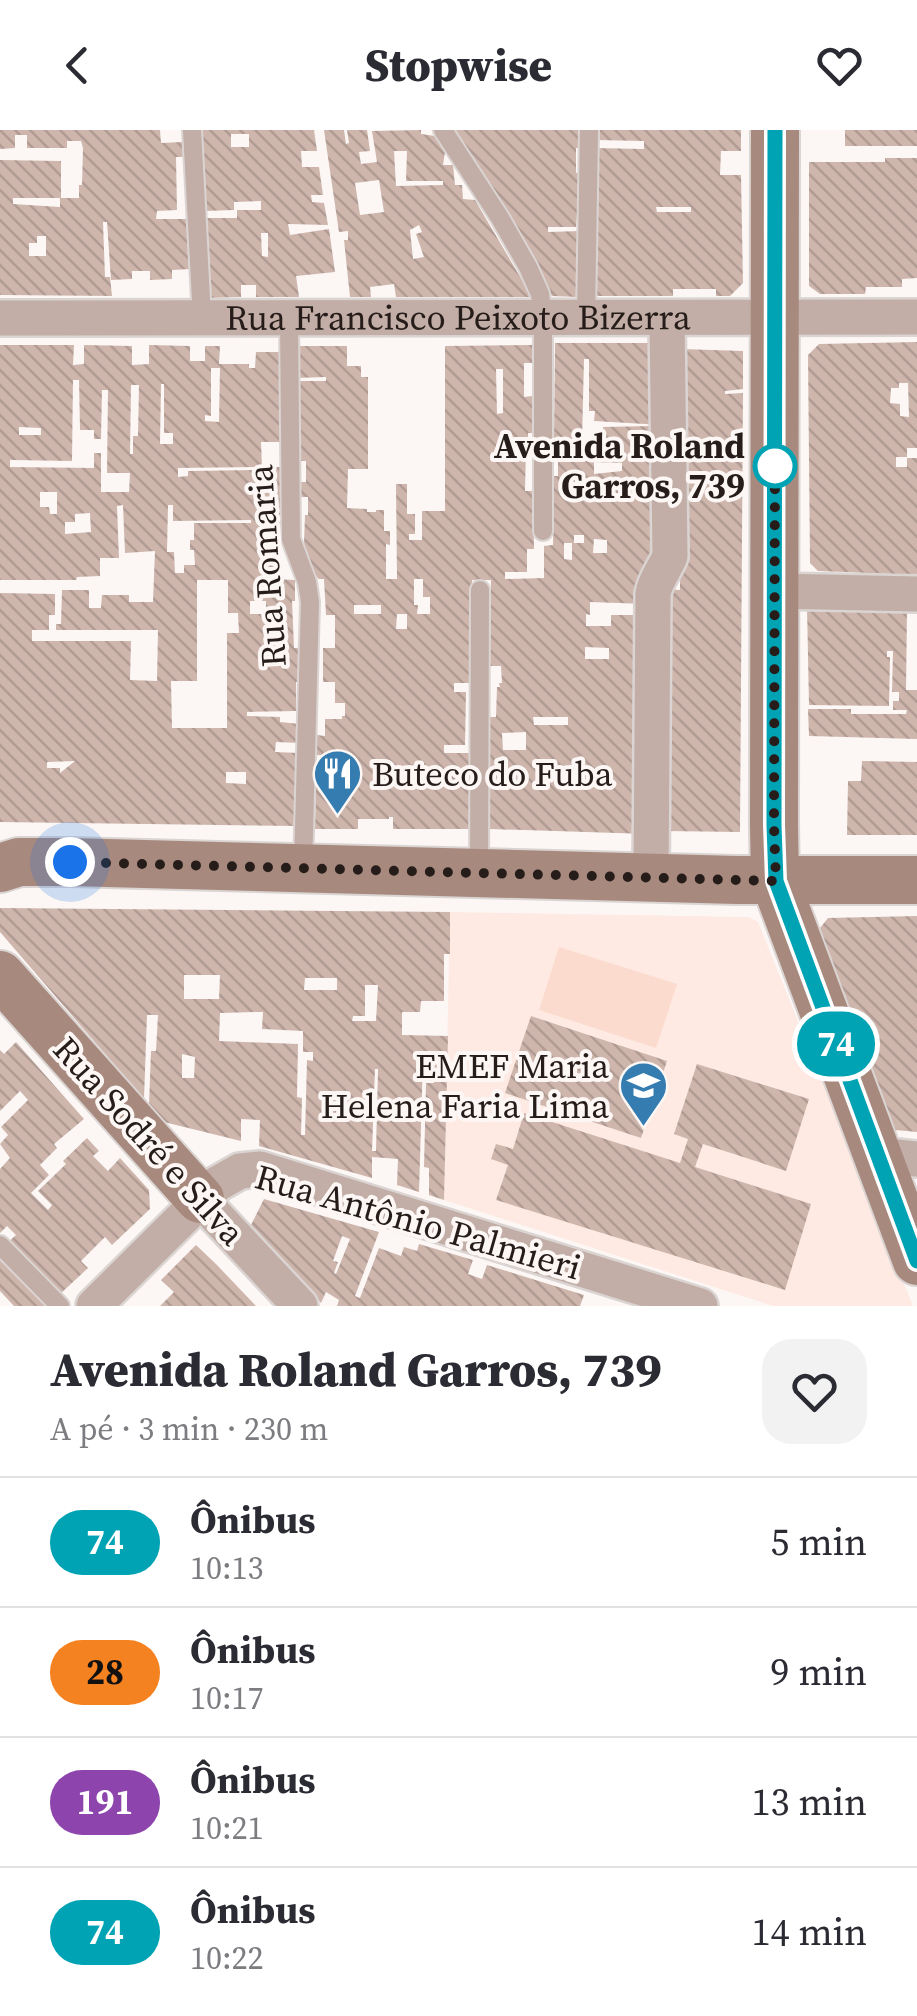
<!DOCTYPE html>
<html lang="pt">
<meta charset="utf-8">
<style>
body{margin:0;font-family:"Source Serif 4",serif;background:#f2f2f3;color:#2b2b33;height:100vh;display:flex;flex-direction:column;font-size:38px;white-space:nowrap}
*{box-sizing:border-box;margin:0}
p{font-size:32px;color:#7c7c81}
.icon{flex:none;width:55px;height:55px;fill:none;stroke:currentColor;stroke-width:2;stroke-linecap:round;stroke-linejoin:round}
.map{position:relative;height:1176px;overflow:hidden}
.details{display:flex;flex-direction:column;background:#fff;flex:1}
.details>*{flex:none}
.badge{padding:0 20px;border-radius:32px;font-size:35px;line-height:65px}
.you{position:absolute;width:50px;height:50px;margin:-25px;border:8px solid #fff;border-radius:50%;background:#1a73e8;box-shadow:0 0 0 15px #1a73e833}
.map>.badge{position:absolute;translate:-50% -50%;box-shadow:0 0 0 5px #fff}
.round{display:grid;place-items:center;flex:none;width:105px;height:105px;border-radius:30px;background:#f2f2f3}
.overview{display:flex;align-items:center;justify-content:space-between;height:170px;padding:0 50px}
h1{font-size:48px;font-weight:800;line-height:75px}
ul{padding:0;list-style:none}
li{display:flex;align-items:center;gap:30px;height:130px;padding:0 50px;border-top:2px solid #e1e1e2}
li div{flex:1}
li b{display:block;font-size:38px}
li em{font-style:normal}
li .badge{min-width:110px;font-weight:700;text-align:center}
header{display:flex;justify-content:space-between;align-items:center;height:130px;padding:0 50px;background:#fff;font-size:45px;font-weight:800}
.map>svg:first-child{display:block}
</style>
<header><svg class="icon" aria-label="back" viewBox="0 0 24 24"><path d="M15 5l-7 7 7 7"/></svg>Stopwise<svg class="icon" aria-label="heart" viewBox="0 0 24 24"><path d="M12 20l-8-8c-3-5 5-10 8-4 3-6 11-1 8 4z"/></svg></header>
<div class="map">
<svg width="917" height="1176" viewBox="0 0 917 1176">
<defs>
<pattern id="building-back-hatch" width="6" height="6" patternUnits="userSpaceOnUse" patternTransform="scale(2.5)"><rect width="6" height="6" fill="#ceb6ad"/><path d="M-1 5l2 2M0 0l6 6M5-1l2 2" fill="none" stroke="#b19c94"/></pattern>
</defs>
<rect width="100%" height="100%" fill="#fcf7f5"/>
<polygon fill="#feeae2" points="450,782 749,787 758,792 913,1176 773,1176 444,1070"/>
<polygon fill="#fcdbcf" points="559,817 677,854 656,918 539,880"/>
<g fill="url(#building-back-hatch)" fill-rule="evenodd">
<path d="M 0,0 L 160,0 L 161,13 L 182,12 L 183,27 L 176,27 L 177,80 L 157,81 L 156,89 L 186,89 L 190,139 L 172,140 L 172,149 L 150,150 L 150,141 L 132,141 L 132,149 L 111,150 L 107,92 L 103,92 L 105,147 L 110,147 L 112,166 L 0,165 L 0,30 L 61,31 L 61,68 L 13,68 L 13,74 L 60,77 L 60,68 L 79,68 L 79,55 L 82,55 L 83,18 L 81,11 L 67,11 L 67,18 L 27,18 L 27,5 L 15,5 L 15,18 L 0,19 ZM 37,106 L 46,106 L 46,126 L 29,126 L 29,113 L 37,113 Z"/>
<path d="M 202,0 L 314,0 L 317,21 L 301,21 L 302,37 L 319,37 L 323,65 L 311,65 L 312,72 L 324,73 L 328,95 L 288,94 L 290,105 L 329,99 L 335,142 L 296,146 L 299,167 L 256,167 L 256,155 L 241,155 L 241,167 L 209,168 L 206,88 L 237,88 L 237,80 L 261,80 L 261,71 L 234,72 L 234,80 L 205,81 ZM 231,4 L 249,4 L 249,17 L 231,17 ZM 261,103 L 268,103 L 268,127 L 262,126 Z"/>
<path d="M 324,0 L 344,0 L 346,14 L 349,13 L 347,0 L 367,0 L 370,21 L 359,22 L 361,34 L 377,32 L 372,1 L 421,0 L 421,4 L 435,6 L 445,22 L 443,35 L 453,35 L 455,55 L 462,55 L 463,69 L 475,70 L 532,167 L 396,167 L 394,154 L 370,157 L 371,167 L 350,167 L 344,110 L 348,110 L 348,101 L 339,102 ZM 394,21 L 407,21 L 406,51 L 443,51 L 443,55 L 396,56 ZM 379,50 L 384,82 L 360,85 L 355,53 ZM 419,95 L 422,102 L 416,104 L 424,127 L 413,129 L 410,100 Z"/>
<polygon points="452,0 582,0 581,18 576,18 576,43 581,43 576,97 548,97 548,102 580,101 578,167 552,166"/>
<path d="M 595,0 L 741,0 L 741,21 L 721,21 L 720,45 L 741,45 L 743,153 L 730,166 L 716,166 L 716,159 L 673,159 L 673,166 L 593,166 L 595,18 L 644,19 L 644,11 L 595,10 ZM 656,77 L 691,77 L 691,82 L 657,82 Z"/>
<rect x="845" y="0" width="72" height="16"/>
<polygon points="885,28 917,28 917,148 902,149 902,157 866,157 865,164 820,164 809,156 809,32 885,32"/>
<path d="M 917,212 L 917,318 L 907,318 L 907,327 L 896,327 L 896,337 L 907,337 L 907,328 L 917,328 L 917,445 L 818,441 L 810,433 L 808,225 L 819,214 ZM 899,253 L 908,253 L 909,287 L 900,286 L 900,274 L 890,273 L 891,258 L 899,258 Z"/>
<path d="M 555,213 L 662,213 L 662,295 L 594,291 L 595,281 L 589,281 L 589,229 L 584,229 L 582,311 L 588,311 L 587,326 L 595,325 L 595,309 L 603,305 L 603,297 L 652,296 L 662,334 L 651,334 L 661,392 L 652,392 L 652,411 L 661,411 L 646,474 L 590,472 L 590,485 L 586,484 L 586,496 L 611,496 L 611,485 L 648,485 L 648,704 L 490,699 L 490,587 L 496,587 L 497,557 L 500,557 L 499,553 L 502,553 L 501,536 L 490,536 L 491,450 L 472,450 L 471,553 L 454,553 L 454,562 L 466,562 L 465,615 L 444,615 L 444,623 L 470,623 L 470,699 L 393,699 L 393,687 L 389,687 L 389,689 L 358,689 L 358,699 L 315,699 L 316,640 L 340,640 L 340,626 L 316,625 L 317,605 L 325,606 L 325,589 L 342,589 L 342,586 L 345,586 L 345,573 L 335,573 L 335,552 L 323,552 L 323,518 L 335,518 L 335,485 L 326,485 L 324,449 L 319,449 L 301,432 L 298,415 L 304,414 L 305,385 L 308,385 L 308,367 L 297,367 L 297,352 L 306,352 L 306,331 L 297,331 L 297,251 L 326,251 L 326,247 L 296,248 L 297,216 L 347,216 L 347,236 L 361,236 L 361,247 L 368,247 L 368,339 L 348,339 L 347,378 L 367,379 L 367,382 L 376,382 L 376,380 L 384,380 L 384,401 L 390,401 L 390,415 L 386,414 L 386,449 L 397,449 L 396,354 L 407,354 L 407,384 L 415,384 L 415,404 L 409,404 L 409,410 L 422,410 L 422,381 L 445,381 L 445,216 L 532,215 L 532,233 L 524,233 L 524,267 L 532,266 L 533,303 L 528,303 L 528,316 L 526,317 L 525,361 L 533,361 L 534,419 L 527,419 L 527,442 L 505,442 L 505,449 L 544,448 L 544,416 L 553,415 L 554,346 L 558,346 L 558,311 L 554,311 ZM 496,239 L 503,239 L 503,283 L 497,284 ZM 594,332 L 622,333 L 622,341 L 594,344 ZM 574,405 L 584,405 L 584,413 L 572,413 L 572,430 L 564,429 L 564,413 L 574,413 ZM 594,409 L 607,410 L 607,423 L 593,423 ZM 414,449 L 423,449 L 423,467 L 430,467 L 430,484 L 417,484 L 418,475 L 414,475 ZM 354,475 L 381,475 L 381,484 L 354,484 ZM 397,484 L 407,484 L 407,499 L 396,499 ZM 585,517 L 609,518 L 609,529 L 585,529 ZM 533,587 L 568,587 L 568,595 L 534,595 ZM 526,602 L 526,620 L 503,620 L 502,603 Z"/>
<path d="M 0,215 L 74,215 L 73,235 L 84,234 L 84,215 L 132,216 L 132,235 L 149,234 L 149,215 L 190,216 L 190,231 L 205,231 L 205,216 L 220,216 L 219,234 L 249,234 L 249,238 L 255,238 L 256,222 L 279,222 L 280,312 L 261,312 L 262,337 L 280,337 L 281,418 L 274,418 L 274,449 L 295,450 L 295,471 L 292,471 L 294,518 L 301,518 L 301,552 L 296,552 L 296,581 L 247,582 L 247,586 L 280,587 L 280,592 L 300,594 L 300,613 L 276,612 L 275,622 L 299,623 L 298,696 L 0,692 L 0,463 L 55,464 L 55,485 L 49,485 L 49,500 L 32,500 L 32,511 L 131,511 L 130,550 L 157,551 L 158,500 L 56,500 L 56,494 L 61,494 L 62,460 L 89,460 L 89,478 L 101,478 L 102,465 L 129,465 L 129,472 L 153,472 L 155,421 L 125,423 L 123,375 L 117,376 L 119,428 L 100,428 L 100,446 L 77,447 L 76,450 L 0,450 ZM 211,238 L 220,238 L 219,292 L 205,291 L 205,285 L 211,286 ZM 73,250 L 79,250 L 80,300 L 94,300 L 94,309 L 101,309 L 102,260 L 108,260 L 107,343 L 130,343 L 129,362 L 101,362 L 101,323 L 94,323 L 94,338 L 10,337 L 10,330 L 72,331 ZM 161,254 L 164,254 L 164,303 L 173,303 L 173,314 L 160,314 ZM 131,255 L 139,255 L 138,306 L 133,306 L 133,324 L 130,324 ZM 19,297 L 41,298 L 41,305 L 19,305 ZM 262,337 L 262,340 L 188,341 L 188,346 L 178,347 L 178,338 ZM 40,362 L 57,362 L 57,384 L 50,384 L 49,377 L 40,377 ZM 168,375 L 173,375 L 173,391 L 251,390 L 251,393 L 194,393 L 194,410 L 190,410 L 190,420 L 194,420 L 195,435 L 184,435 L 184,443 L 175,443 L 174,422 L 167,422 ZM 90,383 L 91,402 L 65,404 L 65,392 L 75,392 L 75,384 ZM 197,450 L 228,450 L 228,483 L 238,483 L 239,503 L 227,503 L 227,598 L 172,598 L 171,551 L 197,551 ZM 250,471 L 266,471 L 266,484 L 250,484 ZM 75,631 L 60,643 L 60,638 L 47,638 L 47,632 ZM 226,642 L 246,642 L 246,654 L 226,653 Z"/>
<polygon points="681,219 743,221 743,259 725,261 725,264 743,263 740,702 664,701 664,459 680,460"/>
<polygon points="807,477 907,482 906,560 917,560 917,609 809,606 808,579 851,579 851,584 906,584 907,580 893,580 893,571 899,571 899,562 892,562 893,521 887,521 887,527 890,527 889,576 809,575"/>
<polygon points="862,631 917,632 917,705 847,705 848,651 861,651"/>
<path d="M 0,778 L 450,782 L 450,824 L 444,824 L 444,871 L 421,871 L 420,882 L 402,882 L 402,905 L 448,906 L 444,1070 L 429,1065 L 429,1038 L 424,1037 L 426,953 L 434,953 L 434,928 L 423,928 L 419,1062 L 397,1055 L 398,1029 L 372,1027 L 372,1048 L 259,1016 L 260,990 L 241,989 L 241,1011 L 164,992 L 149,975 L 151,921 L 156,921 L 158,885 L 147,885 L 144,969 L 0,802 ZM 184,845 L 220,845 L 219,869 L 184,869 ZM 305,848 L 337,848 L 337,860 L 304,860 ZM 365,855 L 378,855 L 376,891 L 352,891 L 353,886 L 365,886 ZM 255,882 L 263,882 L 262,899 L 303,901 L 303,922 L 313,922 L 313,931 L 307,930 L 305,1005 L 301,1005 L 302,968 L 297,967 L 298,914 L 219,911 L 220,883 ZM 182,924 L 195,927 L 194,948 L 182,948 ZM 375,939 L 378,939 L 376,1021 L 372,1021 Z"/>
<polygon points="917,786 917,1002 895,1000 885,991 820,798 828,788"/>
<polygon points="531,886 667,931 641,1008 505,963"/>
<polygon points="16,912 84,989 54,1014 57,1018 40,1035 49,1045 31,1063 48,1080 52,1075 38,1061 66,1034 63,1031 87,1008 99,1021 93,1026 108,1041 120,1028 149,1060 150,1079 112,1115 105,1107 81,1131 88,1138 59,1165 5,1115 16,1105 7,1096 0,1103 0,1039 10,1028 0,1014 8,1005 1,997 28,970 20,961 0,981 0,920 4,924"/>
<polygon points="697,934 809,969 786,1041 703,1014 695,1037 811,1074 785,1160 496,1070 508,1035 491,1029 496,1014 513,1019 524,983 680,1033 688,1009 674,1004"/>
<path d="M 264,1069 L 379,1102 L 355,1166 L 360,1168 L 379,1118 L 401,1126 L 404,1117 L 417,1121 L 419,1114 L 473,1130 L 468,1144 L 482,1149 L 487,1135 L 584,1165 L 580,1176 L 337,1176 L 339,1170 L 326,1162 L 321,1173 L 249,1099 ZM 342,1106 L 350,1109 L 336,1144 L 334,1143 L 338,1132 L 333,1131 Z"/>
<polygon points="196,1115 216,1134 256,1176 160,1176 174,1162 161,1150"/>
<polygon points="0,1119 48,1176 14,1176 0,1161"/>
</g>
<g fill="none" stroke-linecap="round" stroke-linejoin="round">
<defs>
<g id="lane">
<polyline points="192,0 202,188"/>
<polyline points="443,0 500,88 528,137 540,164 543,188 543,401"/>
<polyline points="289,187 291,409 307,452 310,472 303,739"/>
<polyline points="586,188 589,0"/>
<polyline points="479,743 480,460"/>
<polyline points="0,1115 60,1176"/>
</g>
<g id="street">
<path id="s1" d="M 0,188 L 917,187"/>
<polyline points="775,461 917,464"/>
<path d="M 651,748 L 653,464 C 655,450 665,439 670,426 L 667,189"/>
<polyline points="878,1025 917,1029"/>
<polyline points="200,1069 300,1176"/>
<polyline points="94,1176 217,1054 240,1041 260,1039 700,1176"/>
</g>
<g id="secondary">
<polyline points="775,0 774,695 775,751 917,1131"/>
<polyline points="0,738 19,732 70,732 737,750 917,750"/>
<polyline points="0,845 200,1069"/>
</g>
</defs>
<use href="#lane" stroke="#dad4d2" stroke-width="22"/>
<use href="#street" stroke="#dad4d2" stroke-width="40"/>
<use href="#secondary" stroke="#dad4d2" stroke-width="52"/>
<use href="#lane" stroke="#c2aea6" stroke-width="18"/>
<use href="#street" stroke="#c2aea6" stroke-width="35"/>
<use href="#secondary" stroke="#a7897e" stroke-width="48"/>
</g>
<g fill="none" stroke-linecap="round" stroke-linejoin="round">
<defs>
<polyline id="line" points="775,0 774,695 776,751 917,1131"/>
</defs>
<use href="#line" stroke="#fff" stroke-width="22"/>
<use href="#line" stroke="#00a3b4" stroke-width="15"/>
<polyline stroke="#261d1a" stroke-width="10" stroke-dasharray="0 18" points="70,732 776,751 774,695 775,329 775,336"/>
</g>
<defs>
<symbol id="restaurant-pin" viewBox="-11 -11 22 30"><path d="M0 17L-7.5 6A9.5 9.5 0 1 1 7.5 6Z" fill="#357cb1" stroke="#fcf7f5"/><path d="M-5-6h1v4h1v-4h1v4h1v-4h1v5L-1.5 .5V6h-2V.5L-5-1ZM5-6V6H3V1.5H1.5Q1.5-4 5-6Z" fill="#fff"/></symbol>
<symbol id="school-pin" viewBox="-11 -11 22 30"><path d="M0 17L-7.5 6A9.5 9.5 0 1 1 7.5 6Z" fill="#357cb1" stroke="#fcf7f5"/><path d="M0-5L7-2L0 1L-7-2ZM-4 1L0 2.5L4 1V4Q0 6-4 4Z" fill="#fff"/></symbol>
</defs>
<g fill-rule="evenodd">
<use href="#restaurant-pin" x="310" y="616" width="55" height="75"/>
<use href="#school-pin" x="616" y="928" width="55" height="75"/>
</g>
<circle fill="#fff" stroke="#00a3b4" stroke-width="5" cx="775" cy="336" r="20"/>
<g text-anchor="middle" stroke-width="8" stroke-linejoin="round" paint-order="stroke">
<g font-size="35" fill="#261d1a" stroke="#fcf7f5">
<text dy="12" stroke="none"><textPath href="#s1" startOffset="458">Rua Francisco Peixoto Bizerra</textPath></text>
<text transform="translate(267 436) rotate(-94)" y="12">Rua Romaria</text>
<text transform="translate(149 1011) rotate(48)" y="12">Rua Sodré e Silva</text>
<text transform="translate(418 1092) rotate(16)" y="12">Rua Antônio Palmieri</text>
</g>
<g font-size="35" font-weight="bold" fill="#261d1a" stroke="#fcf7f5" text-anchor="end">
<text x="745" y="328">Avenida Roland<tspan x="745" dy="40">Garros, 739</tspan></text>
</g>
<g font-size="35" fill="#261d1a" stroke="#fcf7f5" text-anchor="start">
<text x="372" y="656">Buteco do Fuba</text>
<text x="609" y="948" text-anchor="end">EMEF Maria<tspan x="609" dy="40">Helena Faria Lima</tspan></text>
</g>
</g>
</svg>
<div class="you" style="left:70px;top:732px"></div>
<b class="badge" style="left:836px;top:914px;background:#00a3b4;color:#fff">74</b>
</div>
<section class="details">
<div class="overview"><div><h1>Avenida Roland Garros, 739</h1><p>A pé · 3 min · 230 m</p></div><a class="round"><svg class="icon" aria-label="heart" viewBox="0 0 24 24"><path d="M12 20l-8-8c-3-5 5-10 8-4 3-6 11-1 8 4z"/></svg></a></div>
<ul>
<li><span class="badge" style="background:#00a3b4;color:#fff">74</span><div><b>Ônibus</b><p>10:13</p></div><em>5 min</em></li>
<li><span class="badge" style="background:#f58220;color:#111">28</span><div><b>Ônibus</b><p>10:17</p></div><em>9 min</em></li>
<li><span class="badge" style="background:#8e44ad;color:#fff">191</span><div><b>Ônibus</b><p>10:21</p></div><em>13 min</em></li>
<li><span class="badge" style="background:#00a3b4;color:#fff">74</span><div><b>Ônibus</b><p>10:22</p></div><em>14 min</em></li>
</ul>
</section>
